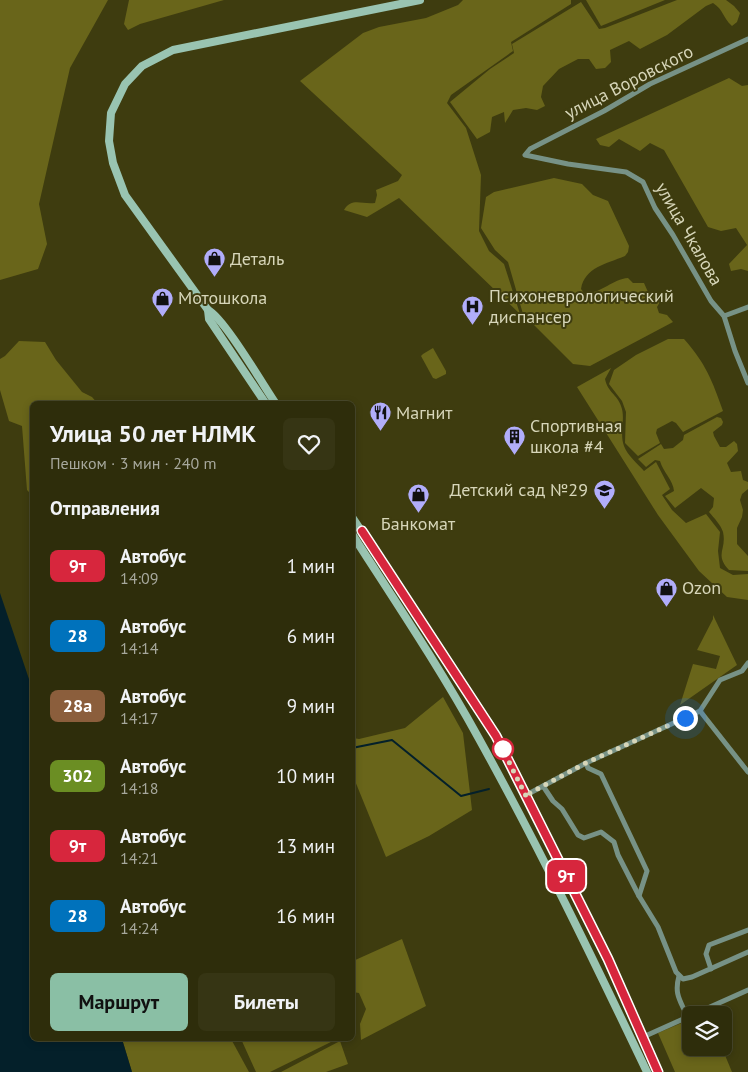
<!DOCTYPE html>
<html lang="ru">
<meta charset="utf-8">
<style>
body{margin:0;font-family:"PT Sans",sans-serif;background:#363514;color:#f1f3f6;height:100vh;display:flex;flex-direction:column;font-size:19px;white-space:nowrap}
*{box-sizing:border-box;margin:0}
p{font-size:16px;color:#a7a89d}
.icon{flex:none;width:28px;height:28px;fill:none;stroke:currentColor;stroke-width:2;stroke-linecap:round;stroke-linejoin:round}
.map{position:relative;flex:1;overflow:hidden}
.side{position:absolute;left:30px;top:401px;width:325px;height:640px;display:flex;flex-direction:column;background:#2e2d0b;border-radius:8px;box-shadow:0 2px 8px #0003,0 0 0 1px #49492c}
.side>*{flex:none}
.badge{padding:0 10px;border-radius:8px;font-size:18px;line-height:32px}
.fabs{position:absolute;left:682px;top:1006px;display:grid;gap:10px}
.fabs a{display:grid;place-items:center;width:50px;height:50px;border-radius:8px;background:#2e2d0b;box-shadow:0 2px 8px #0003,0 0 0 1px #49492c;font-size:25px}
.you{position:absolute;width:25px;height:25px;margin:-12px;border:4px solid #fff;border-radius:50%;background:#1a73e8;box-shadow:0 0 0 8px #1a73e833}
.map>.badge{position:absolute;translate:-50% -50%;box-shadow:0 0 0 2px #fff}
h2{padding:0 20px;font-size:19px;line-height:45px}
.round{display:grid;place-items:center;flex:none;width:52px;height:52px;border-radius:8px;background:#363514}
.summary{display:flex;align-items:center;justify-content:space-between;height:85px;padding:0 20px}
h1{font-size:24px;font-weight:700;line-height:38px}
.primary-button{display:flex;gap:10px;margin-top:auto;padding:10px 20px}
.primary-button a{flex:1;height:58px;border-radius:8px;background:#8abfa5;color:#111;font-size:20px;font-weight:700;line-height:58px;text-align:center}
.primary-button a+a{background:#363514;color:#f1f3f6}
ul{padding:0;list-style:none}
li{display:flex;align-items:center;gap:15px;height:70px;padding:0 20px}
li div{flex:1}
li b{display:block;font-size:19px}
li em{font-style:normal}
li .badge{min-width:55px;font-weight:700;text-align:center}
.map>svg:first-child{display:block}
</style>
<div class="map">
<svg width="748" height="1072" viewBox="0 0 748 1072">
<rect width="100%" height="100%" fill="#3e3c0f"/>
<g fill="#69651a">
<polygon points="0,0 108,0 70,68 39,204 47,244 38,269 0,280"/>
<polygon points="129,0 224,0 140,24 128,30 124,24"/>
<path d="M 463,0 L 571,0 L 571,4 L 511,42 L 513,51 L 451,95 L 447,103 L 466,128 L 481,175 L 479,231 L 489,251 L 504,264 L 520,314 L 399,198 L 367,217 L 344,210 C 352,197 362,205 375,203 L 377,195 L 376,190 L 398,181 L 402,175 L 300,81 L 363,33 L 379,27 L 426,18 L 458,5 Z"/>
<polygon points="586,0 665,0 601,26"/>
<path d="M 677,0 L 726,0 L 734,6 L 740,13 L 737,22 L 732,26 C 722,17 724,10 713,3 L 706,6 L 667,35 L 640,49 L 629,41 L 610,50 L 611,62 L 605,68 L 596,69 L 589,59 L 578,59 L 559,69 L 543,86 L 541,97 L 545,106 L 537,110 L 526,108 L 513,110 L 505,123 L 504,112 L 492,117 L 490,132 L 477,139 L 450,102 L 490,69 L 514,53 L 512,44 L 581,2 L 599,29 L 605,28 Z"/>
<polygon points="729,78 742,86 748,85 748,271 741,269 731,271 729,264 747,245 736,228 721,231 708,227 664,150 650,143 640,151 619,139 609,147 600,145 596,139"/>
<path d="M 554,178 L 582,184 L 593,195 L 608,201 L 629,246 L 628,252 L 625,256 C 606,264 585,267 581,289 L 584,293 C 600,295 612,279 628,278 L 633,283 L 644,283 L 648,292 L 657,295 L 661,300 L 657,307 L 659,313 L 667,315 L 673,322 L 590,366 L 573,364 L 523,314 L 508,262 L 495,250 L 481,228 L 486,197 L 494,192 Z"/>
<path d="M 668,339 L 684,339 C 706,364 712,380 723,411 L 683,432 L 676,423 L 672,421 L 657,429 L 656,433 L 660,443 L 638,456 L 625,443 L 626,412 L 622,401 L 609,384 L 614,370 L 636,355 Z"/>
<polygon points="19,341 45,342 56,360 82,392 92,397 98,404 32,404 32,495 27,490 22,426 9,421 0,390 0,359 5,356"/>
<polygon points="433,348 446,371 446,374 436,379 433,378 421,356 423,354"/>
<path d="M 611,368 L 605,379 C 608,393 617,394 621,406 C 626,418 619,433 624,446 C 627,455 638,464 644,471 L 656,462 L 670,489 L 662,495 L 672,510 L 686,523 L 706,514 L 720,532 L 718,551 L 720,568 L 733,575 L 748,574 L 748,600 L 727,597 L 699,571 L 658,515 L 577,387 Z"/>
<path d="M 717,417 L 721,418 L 723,422 L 722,425 L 713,432 L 714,436 L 720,447 L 726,447 L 734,441 L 737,444 L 738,451 L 727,463 L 731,472 L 741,471 L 743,480 L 748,482 L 748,489 L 742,494 L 740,500 L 743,510 L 742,517 L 737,528 L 737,544 L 748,556 L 748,571 L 729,570 C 714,554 727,550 723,532 C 721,525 714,518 709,512 L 713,507 L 714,498 L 701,488 L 675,508 L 665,496 L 674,491 C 673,480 663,472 660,461 L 655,460 L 646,467 L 638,459 L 661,444 L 664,449 L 673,448 L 683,440 L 684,435 Z"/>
<polygon points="713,615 737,665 680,705 693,664 716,669 720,656 697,650 713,619"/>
<polygon points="443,697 463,733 472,810 429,836 386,857 353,776 353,738 359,739 405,728"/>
<polygon points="402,939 426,1006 361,1040 360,1024 366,1009 359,993 353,992 353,961"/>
<polygon points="691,1019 691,1048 722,1048 732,1072 675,1072 658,1033"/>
<polygon points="122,1039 231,1039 249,1072 132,1072"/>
<polygon points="241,1039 337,1039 270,1072 256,1072"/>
<polygon points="340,1041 348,1064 326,1072 281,1072"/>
</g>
<polygon fill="#04202a" points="0,593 32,688 32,1039 122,1039 132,1072 0,1072"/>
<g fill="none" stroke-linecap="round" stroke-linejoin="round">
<polyline stroke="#04202a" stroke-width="2" points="352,748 392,740 461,796 489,789"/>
<g stroke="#779286" stroke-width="5">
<polyline points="748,39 650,84 604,111 530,149 525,155 568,164 626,172 643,182 655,208 673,235 711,301 724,316 735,351 748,383"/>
<polyline points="724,316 748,307"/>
<polyline points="700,711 748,772"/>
<polyline points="586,763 588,768 601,774 647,871 639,896"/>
<polyline points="543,786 553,801 562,809 578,835 584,838 601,832 614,842 618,855 639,896 658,927 676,972 683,979 692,977 748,952"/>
<polyline points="527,798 530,793 586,763 700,711 720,680 742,671 748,663"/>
<polyline points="711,969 706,954 709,945 748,930"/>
<path d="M 679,976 C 674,994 680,1000 687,1016"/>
<polyline points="643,1037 748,990"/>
</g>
<g stroke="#99c4b1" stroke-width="8">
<polyline points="208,310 209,319 266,404"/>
<path d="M 276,404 C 263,385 224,318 208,310 L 125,195 L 113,163 L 109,141 L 111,113 L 125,84 L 142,66 L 173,50 L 420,0"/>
<polyline points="352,517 490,725 608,959 658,1072"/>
<path d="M 352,534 C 395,601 440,668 478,737 C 539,847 593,959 647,1072"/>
</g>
</g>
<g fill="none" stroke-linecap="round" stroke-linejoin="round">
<defs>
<polyline id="line" points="362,531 496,736 608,959 658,1072"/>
</defs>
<use href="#line" stroke="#fff" stroke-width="11"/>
<use href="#line" stroke="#d7263d" stroke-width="8"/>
<polyline stroke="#d7d6b9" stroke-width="5" stroke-dasharray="0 9" points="503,749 502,748 527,798 530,793 586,763 685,718"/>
</g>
<defs>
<symbol id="shop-pin" viewBox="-11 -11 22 30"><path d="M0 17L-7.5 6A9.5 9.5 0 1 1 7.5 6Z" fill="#b1adfa" stroke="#3e3c0f"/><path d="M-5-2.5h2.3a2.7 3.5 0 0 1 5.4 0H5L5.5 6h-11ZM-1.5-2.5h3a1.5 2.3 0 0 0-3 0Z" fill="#111"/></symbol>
<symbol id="hospital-pin" viewBox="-11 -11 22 30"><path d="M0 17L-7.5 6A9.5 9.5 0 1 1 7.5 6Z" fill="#b1adfa" stroke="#3e3c0f"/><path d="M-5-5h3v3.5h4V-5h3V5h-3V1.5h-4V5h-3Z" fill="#111"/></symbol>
<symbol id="restaurant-pin" viewBox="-11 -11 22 30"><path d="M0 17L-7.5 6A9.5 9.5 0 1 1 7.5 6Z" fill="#b1adfa" stroke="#3e3c0f"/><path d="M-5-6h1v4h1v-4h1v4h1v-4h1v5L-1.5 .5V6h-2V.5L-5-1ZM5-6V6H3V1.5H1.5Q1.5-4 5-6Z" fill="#111"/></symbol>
<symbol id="building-pin" viewBox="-11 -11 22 30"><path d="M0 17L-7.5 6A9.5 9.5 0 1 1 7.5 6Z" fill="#b1adfa" stroke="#3e3c0f"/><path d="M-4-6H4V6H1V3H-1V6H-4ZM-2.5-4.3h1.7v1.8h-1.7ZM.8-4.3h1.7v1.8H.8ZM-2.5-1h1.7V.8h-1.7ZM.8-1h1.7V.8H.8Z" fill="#111"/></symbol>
<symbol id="school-pin" viewBox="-11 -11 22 30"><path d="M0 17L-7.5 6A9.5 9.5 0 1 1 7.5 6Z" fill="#b1adfa" stroke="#3e3c0f"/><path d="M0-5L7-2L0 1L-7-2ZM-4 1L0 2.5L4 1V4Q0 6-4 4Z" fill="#111"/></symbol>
</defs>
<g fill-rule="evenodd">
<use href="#shop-pin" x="202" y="246" width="25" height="34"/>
<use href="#shop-pin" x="150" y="286" width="25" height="34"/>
<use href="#hospital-pin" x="460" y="294" width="25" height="34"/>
<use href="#restaurant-pin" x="368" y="400" width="25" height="34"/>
<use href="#building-pin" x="502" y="424" width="25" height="34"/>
<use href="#school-pin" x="592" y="478" width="25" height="34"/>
<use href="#shop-pin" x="406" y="482" width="25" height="34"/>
<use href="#shop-pin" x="654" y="576" width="25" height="34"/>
</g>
<circle fill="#fff" stroke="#d7263d" stroke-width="2.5" cx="503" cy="749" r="10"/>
<g text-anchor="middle" stroke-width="4" stroke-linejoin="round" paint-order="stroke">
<g font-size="18" fill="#d7d6b9" stroke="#3e3c0f">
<text transform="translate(629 82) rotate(-27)" y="6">улица Воровского</text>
<text transform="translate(689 234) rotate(60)" y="6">улица Чкалова</text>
</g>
<g font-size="18" fill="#d7d6b9" stroke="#3e3c0f" text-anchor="start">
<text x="230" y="265">Деталь</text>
<text x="489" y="302">Психоневрологический<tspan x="489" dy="21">диспансер</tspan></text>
<text x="178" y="304">Мотошкола</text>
<text x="396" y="419">Магнит</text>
<text x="530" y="432">Спортивная<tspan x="530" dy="21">школа #4</tspan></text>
<text x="588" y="496" text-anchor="end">Детский сад №29</text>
<text x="418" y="530" text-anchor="middle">Банкомат</text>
<text x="682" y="594">Ozon</text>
</g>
</g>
</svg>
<div class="fabs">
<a><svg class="icon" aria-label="layers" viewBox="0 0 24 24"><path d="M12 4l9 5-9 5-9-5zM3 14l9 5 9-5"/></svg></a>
</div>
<div class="you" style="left:685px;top:718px"></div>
<b class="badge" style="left:566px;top:876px;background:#d7263d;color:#fff">9т</b>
<section class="side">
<div class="summary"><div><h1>Улица 50 лет НЛМК</h1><p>Пешком · 3 мин · 240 m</p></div><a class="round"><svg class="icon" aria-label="heart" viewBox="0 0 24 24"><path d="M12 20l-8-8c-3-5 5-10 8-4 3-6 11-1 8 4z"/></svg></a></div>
<h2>Отправления</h2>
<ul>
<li><span class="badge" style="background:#d7263d;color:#fff">9т</span><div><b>Автобус</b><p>14:09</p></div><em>1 мин</em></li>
<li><span class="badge" style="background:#0072bc;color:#fff">28</span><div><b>Автобус</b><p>14:14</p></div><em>6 мин</em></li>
<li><span class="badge" style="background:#8b5e3c;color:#fff">28а</span><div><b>Автобус</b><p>14:17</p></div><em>9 мин</em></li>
<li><span class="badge" style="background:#6b8e23;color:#fff">302</span><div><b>Автобус</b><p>14:18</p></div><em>10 мин</em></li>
<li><span class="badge" style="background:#d7263d;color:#fff">9т</span><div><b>Автобус</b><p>14:21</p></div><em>13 мин</em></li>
<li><span class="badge" style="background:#0072bc;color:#fff">28</span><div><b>Автобус</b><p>14:24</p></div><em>16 мин</em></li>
</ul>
<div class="primary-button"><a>Маршрут</a><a>Билеты</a></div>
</section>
</div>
